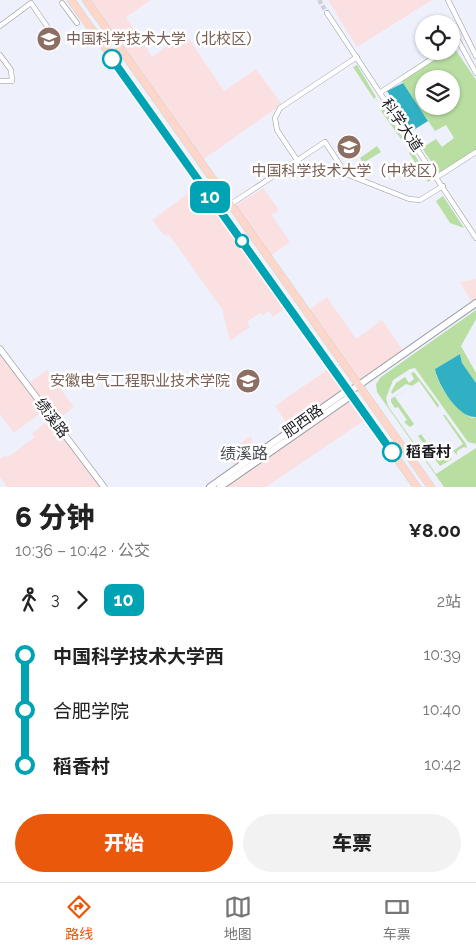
<!DOCTYPE html>
<html lang="zh">
<meta charset="utf-8">
<style>
body{margin:0;font-family:Raleway,"Noto Sans SC",sans-serif;background:#f2f2f2;color:#222;height:100vh;display:flex;flex-direction:column;font-size:19px;white-space:nowrap}
*{box-sizing:border-box;margin:0}
p{font-size:16px;color:#767676}
.icon{flex:none;width:28px;height:28px;fill:none;stroke:currentColor;stroke-width:2;stroke-linecap:round;stroke-linejoin:round}
.map{position:relative;height:487px;overflow:hidden}
.panel{display:flex;flex-direction:column;background:#fff;flex:1}
.panel>*{flex:none}
.badge{padding:0 10px;border-radius:8px;font-size:18px;line-height:32px}
.fabs{position:absolute;left:415px;top:15px;display:grid;gap:10px}
.fabs a{display:grid;place-items:center;width:45px;height:45px;border-radius:50%;background:#fff;box-shadow:0 1px 4px #0004;font-size:25px}
.map>.badge{position:absolute;translate:-50% -50%;box-shadow:0 0 0 2px #fff}
.legs{display:flex;align-items:center;gap:8px;height:55px;padding:0 15px;font-size:16px}
.legs p{margin-inline-start:auto}
.head{display:flex;align-items:center;justify-content:space-between;height:85px;padding:0 15px}
h1{font-size:28px;font-weight:800;line-height:38px}
.button{display:flex;gap:10px;margin-top:auto;padding:10px 15px}
.button a{flex:1;height:58px;border-radius:30px;background:#ea580c;color:#fff;font-size:20px;font-weight:800;line-height:58px;text-align:center}
.button a+a{background:#f2f2f2;color:#222}
ul{padding:0 15px;list-style:none}
li{display:flex;align-items:center;gap:18px;height:55px;font-size:19px}
li i{display:grid;place-items:center;width:8px;height:100%;margin:0 6px;background:currentColor}
li i::after{content:'';width:12px;height:12px;margin:-6px;border:4px solid;border-radius:50%;background:#fff}
li p{margin-inline-start:auto}
li:first-child i{background:linear-gradient(#0000 50%,currentColor 0)}
li:last-child i{background:linear-gradient(currentColor 50%,#0000 0)}
.dock{display:flex;justify-content:space-around;align-items:center;height:70px;border-top:1px solid #e0e0e0;background:#fff;font-size:14px;color:#767676}
.dock a{display:grid;justify-items:center;gap:2px}
.dock .current{color:#ea580c}
.map>svg:first-child{display:block}
</style>
<div class="map">
<svg width="476" height="487" viewBox="0 0 476 487">
<rect width="100%" height="100%" fill="#eef1fb"/>
<g fill="#fbe0e2">
<polygon points="86,0 151,0 126,17 152,57 185,33 224,91 256,69 282,104 201,161"/>
<polygon points="328,0 432,0 357,47"/>
<polygon points="201,184 288,306 273,317 269,311 262,316 260,313 247,322 250,327 230,341 222,309 170,236 164,235 152,220"/>
<polygon points="263,188 279,210 272,215 290,242 269,257 233,207"/>
<polygon points="476,279 476,303 473,305 460,282"/>
<polygon points="327,297 356,339 382,320 405,353 360,385 308,311"/>
<polygon points="0,349 26,385 47,370 74,407 54,422 104,487 7,487 0,477 0,459 6,455 8,457 35,437 32,434 51,418 45,410 14,433 0,414"/>
<polygon points="331,367 348,390 291,430 275,406"/>
<polygon points="352,395 368,418 266,487 220,487"/>
<polygon points="251,436 252,448 256,454 236,469 225,453"/>
</g>
<g fill="#b8dea1" fill-rule="evenodd">
<path d="M 451,43 L 476,80 L 476,151 L 439,173 L 422,148 L 436,139 L 442,147 L 454,138 L 446,125 L 435,131 L 399,77 L 438,51 L 451,51 ZM 424,79 L 451,79 L 451,106 L 424,106 Z"/>
<polygon points="357,65 376,97 374,99 353,67"/>
<polygon points="384,109 403,138 401,139 381,111"/>
<polygon points="377,146 381,152 363,163 360,158"/>
<polygon points="412,151 431,180 428,182 409,153"/>
<polygon points="443,196 464,228 450,223 436,201"/>
<path d="M 476,310 L 476,319 L 461,346 L 476,373 L 476,383 L 462,363 L 460,354 L 435,369 C 439,390 454,406 472,418 L 476,417 L 476,444 L 468,442 L 415,368 L 410,369 L 393,380 L 386,398 L 388,406 L 436,474 L 476,448 L 476,487 L 444,487 L 377,392 L 376,384 L 381,377 Z"/>
<polygon points="414,372 439,405 438,408 419,381 412,386 406,384 392,394 391,392 396,383 405,377 409,383 414,379 411,373"/>
<polygon points="407,389 395,397 414,424 410,427 404,422 407,420 398,407 395,408 391,402 391,399"/>
<polygon points="443,415 445,415 466,444 467,448 464,447 457,451 457,455 453,451 463,444"/>
<polygon points="421,434 439,460 448,454 452,459 440,466 418,436"/>
</g>
<g fill="#32b0c3">
<polygon points="403,83 428,121 412,131 387,91"/>
<path d="M 460,354 L 462,363 L 476,383 L 476,417 C 458,418 438,385 435,369 Z"/>
</g>
<g fill="none" stroke-linecap="round" stroke-linejoin="round">
<polyline stroke="#ced1da" stroke-width="4.5" stroke-dasharray="4.5 2" stroke-linecap="butt" points="319,0 327,13"/>
<defs>
<g id="minor">
<polyline points="448,0 476,56"/>
<polyline points="62,3 77,23"/>
<polyline points="327,13 476,238"/>
<polyline points="0,26 31,3 55,38"/>
<polyline points="451,47 459,42 476,73"/>
<polyline points="0,55 11,70 12,81 0,81"/>
<polyline points="381,92 444,51"/>
<polyline points="297,160 277,130 275,118 280,108 357,57"/>
<polyline points="437,177 476,152"/>
<polyline points="231,204 325,142 346,174 409,199 420,200 443,186"/>
</g>
<polyline id="tertiary" points="0,349 104,487"/>
<g id="secondary">
<polyline points="349,392 476,303"/>
<polyline points="210,487 348,390"/>
<polyline points="220,487 352,395"/>
</g>
<g id="primary">
<polyline points="71,0 417,487"/>
<polyline points="86,0 431,487"/>
</g>
</defs>
<use href="#minor" stroke="#9699a2" stroke-width="5.5"/>
<use href="#tertiary" stroke="#9699a2" stroke-width="7"/>
<use href="#secondary" stroke="#9699a2" stroke-width="8"/>
<use href="#primary" stroke="#d1d1d2" stroke-width="8"/>
<use href="#minor" stroke="#fff" stroke-width="4.5"/>
<use href="#tertiary" stroke="#fff" stroke-width="5.5"/>
<use href="#secondary" stroke="#fff" stroke-width="6"/>
<use href="#primary" stroke="#fed6ca" stroke-width="7"/>
</g>
<g fill="none" stroke-linecap="round" stroke-linejoin="round">
<defs>
<polyline id="line-1" points="112,59 392,452"/>
</defs>
<use href="#line-1" stroke="#fff" stroke-width="11"/>
<use href="#line-1" stroke="#00a3b4" stroke-width="8"/>
</g>
<defs>
<symbol id="university-disc" viewBox="-11 -11 22 22"><circle r="9.5" fill="#8d6e63" stroke="#fff"/><path d="M0-5L7-2L0 1L-7-2ZM-4 1L0 2.5L4 1V4Q0 6-4 4Z" fill="#fff"/></symbol>
</defs>
<g fill-rule="evenodd">
<use href="#university-disc" x="35" y="25" width="28" height="28"/>
<use href="#university-disc" x="335" y="133" width="28" height="28"/>
<use href="#university-disc" x="234" y="367" width="28" height="28"/>
</g>
<g fill="#fff" stroke="#00a3b4" stroke-width="2.5">
<circle cx="112" cy="59" r="9"/>
<circle cx="242" cy="241" r="6"/>
<circle cx="392" cy="452" r="9"/>
</g>
<g text-anchor="middle" stroke-width="5" stroke-linejoin="round" paint-order="stroke">
<g font-size="15" fill="#785e54" stroke="#fff" text-anchor="start">
<text x="66" y="44">中国科学技术大学（北校区）</text>
<text x="349" y="176" text-anchor="middle">中国科学技术大学（中校区）</text>
<text x="230" y="386" text-anchor="end">安徽电气工程职业技术学院</text>
</g>
<g font-size="15" fill="#1a1b1f" stroke="#fff">
<text transform="translate(402 125) rotate(56)" y="5">科学大道</text>
<text transform="translate(52 418) rotate(53)" y="5">绩溪路</text>
<text transform="translate(303 421) rotate(-35)" y="5">肥西路</text>
</g>
<g font-size="15" font-weight="bold" fill="#1a1b1f" stroke="#fff" text-anchor="start">
<text x="406" y="457">稻香村</text>
</g>
<g font-size="16" fill="#4d4f57" stroke="#fff">
<text x="244" y="459">绩溪路</text>
</g>
</g>
</svg>
<div class="fabs">
<a><svg class="icon" aria-label="locate" viewBox="0 0 24 24"><circle cx="12" cy="12" r="6"/><path d="M12 2v4M12 18v4M2 12h4M18 12h4"/></svg></a>
<a><svg class="icon" aria-label="layers" viewBox="0 0 24 24"><path d="M12 4l9 5-9 5-9-5zM3 14l9 5 9-5"/></svg></a>
</div>
<b class="badge" style="left:210px;top:197px;background:#00a3b4;color:#fff">10</b>
</div>
<section class="panel">
<div class="head"><div><h1>6 分钟</h1><p>10:36 – 10:42 · 公交</p></div><b>¥8.00</b></div>
<div class="legs"><svg class="icon" aria-label="walk" viewBox="0 0 24 24"><circle cx="13" cy="4" r="2"/><path d="M13 8l-2 6 4 7M11 14l-3 7M7 12l3-4h3l4 4"/></svg>3<svg class="icon" aria-label="forward" viewBox="0 0 24 24"><path d="M9 5l7 7-7 7"/></svg><b class="badge" style="background:#00a3b4;color:#fff">10</b><p>2站</p></div>
<ul>
<li><i style="color:#00a3b4"></i><b>中国科学技术大学西</b><p>10:39</p></li>
<li><i style="color:#00a3b4"></i><span>合肥学院</span><p>10:40</p></li>
<li><i style="color:#00a3b4"></i><b>稻香村</b><p>10:42</p></li>
</ul>
<div class="button"><a>开始</a><a>车票</a></div>
</section>
<nav class="dock">
<a class="current"><svg class="icon" aria-label="directions" viewBox="0 0 24 24"><path d="M12 3l9 9-9 9-9-9zM9 14v-3h6M13 9l2 2-2 2"/></svg>路线</a>
<a><svg class="icon" aria-label="map" viewBox="0 0 24 24"><path d="M3 6l6-2 6 2 6-2v14l-6 2-6-2-6 2zM9 4v14M15 6v14"/></svg>地图</a>
<a><svg class="icon" aria-label="tickets" viewBox="0 0 24 24"><path d="M3 7h18v10H3zM15 7v10"/></svg>车票</a>
</nav>
